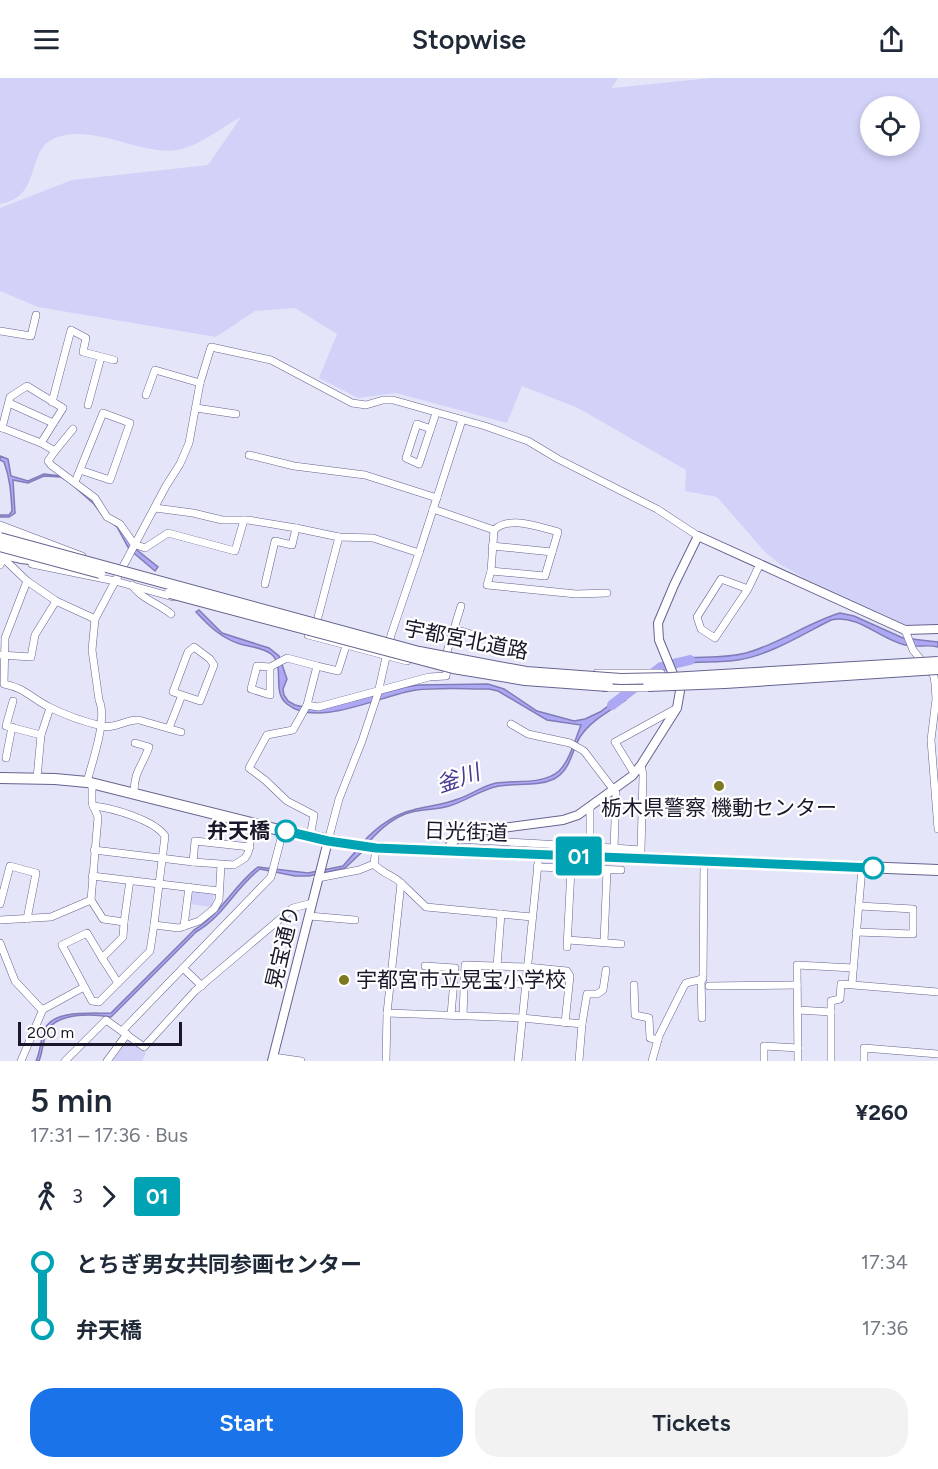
<!DOCTYPE html>
<meta charset="utf-8">
<style>
body{margin:0;font-family:Figtree,"Noto Sans JP",sans-serif;background:#f2f2f3;color:#1f2937;height:100vh;display:flex;flex-direction:column;font-size:22px;white-space:nowrap}
*{box-sizing:border-box;margin:0}
p{font-size:20px;color:#747a83}
.icon{flex:none;width:33px;height:33px;fill:none;stroke:currentColor;stroke-width:2;stroke-linecap:round;stroke-linejoin:round}
.map{position:relative;height:983px;overflow:hidden}
.side{display:flex;flex-direction:column;background:#fff;flex:1}
.side>*{flex:none}
.badge{padding:0 12px;border-radius:4px;font-size:21px;line-height:39px}
.tools{position:absolute;left:860px;top:18px;display:grid;gap:12px}
.tools a{display:grid;place-items:center;width:60px;height:60px;border-radius:50%;background:#fff;box-shadow:0 3px 9px #0003;font-size:30px}
.scale{position:absolute;left:18px;bottom:15px;width:164px;box-sizing:border-box;padding-left:6px;border:3px solid #191729;border-top:0;font-size:16px;line-height:21px;white-space:nowrap;color:#191729;-webkit-text-stroke:4px #fff;paint-order:stroke}
.map>.badge{position:absolute;translate:-50% -50%;box-shadow:0 0 0 3px #fff}
.legs{display:flex;align-items:center;gap:9px;height:66px;padding:0 30px;font-size:20px}
.legs p{margin-inline-start:auto}
.headline{display:flex;align-items:center;justify-content:space-between;height:102px;padding:0 30px}
h1{font-size:33px;font-weight:600;line-height:45px}
.action{display:flex;gap:12px;margin-top:auto;padding:12px 30px}
.action a{flex:1;height:69px;border-radius:24px;background:#1a73e8;color:#fff;font-size:24px;font-weight:600;line-height:69px;text-align:center}
.action a+a{background:#f2f2f3;color:#1f2937}
ul{padding:0 30px;list-style:none}
li{display:flex;align-items:center;gap:21px;height:66px;font-size:22px}
li i{display:grid;place-items:center;width:9px;height:100%;margin:0 8px;background:currentColor}
li i::after{content:'';width:15px;height:15px;margin:-8px;border:4px solid;border-radius:50%;background:#fff}
li p{margin-inline-start:auto}
li:first-child i{background:linear-gradient(#0000 50%,currentColor 0)}
li:last-child i{background:linear-gradient(currentColor 50%,#0000 0)}
header{display:flex;justify-content:space-between;align-items:center;height:78px;padding:0 30px;background:#fff;font-size:27px;font-weight:600}
.map>svg:first-child{display:block}
</style>
<header><svg class="icon" aria-label="menu" viewBox="0 0 24 24"><path d="M4 6h16M4 12h16M4 18h16"/></svg>Stopwise<svg class="icon" aria-label="share" viewBox="0 0 24 24"><path d="M12 15V3M7 8l5-5 5 5M5 13v7h14v-7"/></svg></header>
<div class="map">
<svg width="938" height="983" viewBox="0 0 938 983">
<rect width="100%" height="100%" fill="#e5e5f9"/>
<g fill="#d2d1f8" fill-rule="evenodd">
<path d="M 0,0 L 618,0 L 612,10 L 711,0 L 938,0 L 938,547 L 909,548 L 806,501 L 781,487 L 766,475 L 717,419 L 685,413 L 686,392 L 578,330 L 522,308 L 507,345 L 396,315 L 358,320 L 319,300 L 337,256 L 295,230 L 255,233 L 216,259 L 38,229 L 0,213 L 0,130 L 72,102 L 208,87 L 241,39 C 220,50 202,67 177,72 C 142,78 92,45 55,60 C 25,72 43,119 0,126 ZM 870,28 L 909,28 L 909,68 L 870,68 Z"/>
<polygon points="195,813 212,815 214,818 212,828 210,829 190,826 192,816"/>
<polygon points="128,961 146,975 142,983 112,983"/>
</g>
<g fill="#aca8f4" stroke="#807cb7" stroke-width="1.5">
<path d="M 0,378 L 8,381 L 11,398 L 28,403 L 44,396 L 61,398 L 94,422 L 118,447 L 137,472 L 158,489 L 155,493 L 129,471 L 117,449 L 102,437 L 94,426 L 69,404 L 61,399 L 44,398 L 28,405 L 13,402 L 15,435 L 9,439 L 0,439 L 0,437 L 9,437 L 12,433 C 11,415 10,400 4,384 L 0,382 Z"/>
<path d="M 199,532 L 222,555 L 269,570 L 279,578 L 287,601 L 283,611 L 284,617 L 288,623 L 295,627 L 317,632 L 406,609 L 419,607 L 488,606 L 504,611 L 537,633 L 574,643 L 585,641 L 600,634 L 623,617 L 626,622 C 610,633 591,642 580,659 C 571,674 571,692 554,701 C 537,709 517,705 499,708 C 481,711 467,723 449,728 C 437,732 424,731 412,734 C 395,738 379,752 368,765 L 363,764 C 377,749 392,737 413,732 C 428,728 443,727 458,721 C 471,717 482,708 496,705 C 515,702 543,707 559,693 C 570,682 575,662 581,647 L 547,642 L 498,613 L 489,611 C 465,611 440,609 416,612 C 381,617 317,651 287,626 C 271,614 286,588 271,576 C 262,569 250,569 240,566 C 221,560 209,548 196,534 Z"/>
<path d="M 840,535 L 854,538 L 903,560 L 938,564 L 938,569 C 927,566 916,570 905,567 C 879,561 859,536 831,542 C 801,557 770,577 738,582 C 718,585 697,583 678,586 L 676,581 C 699,578 723,581 746,575 C 779,566 807,545 840,535 Z"/>
<path d="M 356,773 L 361,775 L 345,790 L 309,798 L 295,798 L 260,791 C 235,810 224,838 196,854 L 111,939 C 93,936 61,934 48,951 C 43,959 43,974 39,983 L 36,983 C 41,973 40,961 45,951 C 53,931 94,936 111,935 L 194,852 C 221,836 234,807 258,789 L 308,795 L 343,788 Z"/>
</g>
<g fill="none" stroke-linecap="round" stroke-linejoin="round">
<polyline stroke="#aca8f4" stroke-width="10" points="612,627 661,589 690,582"/>
<defs>
<g id="minor">
<polyline points="0,253 31,258 36,237"/>
<polyline points="146,317 155,292 200,305"/>
<polyline points="52,324 71,252 86,260 83,274 114,282"/>
<polyline points="9,325 53,345"/>
<polyline points="88,327 101,279"/>
<polyline points="196,330 236,336"/>
<polyline points="0,349 41,365 55,373 48,383 51,387 95,420 107,439 120,446 134,466 145,470 168,455 235,473 244,442"/>
<polyline points="2,350 10,319 27,308 63,330 41,365"/>
<polyline points="431,351 417,346 406,380 419,386 436,335"/>
<polyline points="55,373 73,351"/>
<polyline points="249,377 294,388 365,397 437,420"/>
<polyline points="75,404 103,335 130,345 110,402 80,392"/>
<polyline points="155,430 193,435 222,442 248,442 296,450 339,459 373,460 419,475 462,342"/>
<polyline points="433,431 494,452 491,493 487,507 576,516 607,515"/>
<polyline points="0,447 82,478"/>
<polyline points="492,468 552,474"/>
<polyline points="32,486 115,503 173,519"/>
<polyline points="0,487 3,480 27,503 56,523 95,541"/>
<path d="M 491,493 L 545,498 L 558,454 C 539,449 510,437 494,452"/>
<path d="M 27,503 L 5,560 L 4,606 C 25,610 31,620 49,629 C 65,637 85,644 102,648 C 116,651 126,641 139,642 L 181,654"/>
<polyline points="265,506 275,463 292,467 296,450"/>
<path d="M 132,507 C 140,520 159,526 171,536"/>
<polyline points="748,511 721,501 697,539 701,551 715,560 748,511 760,486"/>
<polyline points="318,539 339,459"/>
<polyline points="454,551 478,558"/>
<polyline points="905,552 913,572 934,598 935,606 936,621 931,662 938,751"/>
<polyline points="308,557 407,583"/>
<polyline points="1,577 31,579 35,557 56,523"/>
<polyline points="446,577 461,528"/>
<polyline points="317,588 338,593 345,571"/>
<polyline points="270,589 270,617 251,611 257,588 270,589 287,580 317,588 307,627 318,629 429,599 446,598 447,592"/>
<polyline points="597,595 661,595"/>
<polyline points="605,610 651,610"/>
<polyline points="13,623 6,648 41,657"/>
<polyline points="307,627 293,652 267,657 249,690 265,702 287,723 314,737 310,759"/>
<polyline points="511,646 528,656 570,665 584,673 616,715 614,770 641,772 643,697 641,687"/>
<polyline points="169,650 182,617 200,623 214,587 210,581 194,569 188,574 173,614 182,617"/>
<polyline points="6,680 12,649"/>
<polyline points="634,695 615,664 677,630"/>
<polyline points="37,700 41,657 50,630"/>
<path d="M 87,704 C 92,684 108,641 99,622 L 92,572 L 95,541 L 166,408 L 180,386 L 189,365 L 200,305 L 211,269 L 271,282 L 352,325 L 366,327 L 383,322 L 393,322 L 485,348 L 528,363 L 558,381 L 657,431 L 698,458"/>
<polyline points="92,705 92,725 98,739 91,822 103,841 124,844 123,859 102,880 87,855 62,867 92,923 99,924 150,873 154,847 179,850 199,843 214,831 219,822 221,787"/>
<path d="M 134,715 C 134,693 142,689 149,669 L 135,665"/>
<path d="M 93,728 C 113,730 154,742 165,758 L 154,847"/>
<polyline points="456,761 614,770"/>
<polyline points="328,763 339,721 362,663 378,615 391,557 419,475"/>
<polyline points="590,769 590,729"/>
<polyline points="94,772 193,784 234,787 245,780 248,775 254,745"/>
<polyline points="193,784 195,763 250,769"/>
<path d="M 374,786 C 381,795 393,797 401,805"/>
<polyline points="537,789 621,792"/>
<polyline points="92,798 219,813"/>
<polyline points="318,800 359,792 374,786 376,770"/>
<polyline points="0,826 10,788 36,795 27,841"/>
<polyline points="309,838 355,842"/>
<polyline points="0,842 51,839 91,822"/>
<polyline points="124,844 130,802"/>
<polyline points="184,848 189,809"/>
<polyline points="856,854 913,856 913,831 859,828"/>
<polyline points="568,862 621,866"/>
<polyline points="604,864 607,792"/>
<polyline points="0,865 15,903 42,932 84,909"/>
<polyline points="567,869 571,791"/>
<polyline points="102,880 118,905"/>
<polyline points="425,888 455,890 451,937"/>
<polyline points="497,888 501,836"/>
<polyline points="183,890 202,908"/>
<polyline points="701,901 702,940"/>
<polyline points="464,906 525,906"/>
<polyline points="852,906 862,790"/>
<polyline points="634,907 635,937 649,940 650,960 658,962"/>
<polyline points="709,908 797,907"/>
<polyline points="798,932 831,934"/>
<polyline points="387,935 522,940 582,946 579,983"/>
<polyline points="463,937 465,887 527,889 567,893 570,898 565,945"/>
<polyline points="582,946 587,916 597,916 603,912 606,892"/>
<polyline points="122,953 271,799 283,753"/>
<polyline points="273,979 301,983"/>
<polyline points="21,983 43,931"/>
<polyline points="65,983 106,942 144,969 195,913 293,830 312,825"/>
<polyline points="107,983 127,956"/>
<polyline points="386,983 387,935 401,805 426,829 532,839"/>
<polyline points="518,983 539,776"/>
<polyline points="652,983 659,958 683,910 686,905 703,901 704,783"/>
<polyline points="764,983 764,968 798,970"/>
<polyline points="798,983 797,887 853,890"/>
<polyline points="831,983 831,923 840,921 841,906 938,914"/>
<polyline points="864,983 864,970 938,976"/>
</g>
<g id="tertiary">
<path d="M 447,772 C 453,761 460,758 472,754 L 563,742 L 578,737 L 632,698 L 641,687 L 677,630 L 680,613 L 659,562 L 658,545 L 674,507 L 698,458 L 905,552 L 938,551"/>
<polyline points="272,983 328,763"/>
</g>
<g id="trunk">
<polyline points="0,454 31,463"/>
<polyline points="0,475 21,480 40,482"/>
<polyline points="0,700 55,701 87,704 283,753 365,769 938,792"/>
</g>
</defs>
<use href="#minor" stroke="#66638f" stroke-width="8"/>
<use href="#tertiary" stroke="#66638f" stroke-width="10"/>
<use href="#trunk" stroke="#66638f" stroke-width="12"/>
<use href="#minor" stroke="#fff" stroke-width="7"/>
<use href="#tertiary" stroke="#fff" stroke-width="8"/>
<use href="#trunk" stroke="#fff" stroke-width="10"/>
<defs>
<g id="trunk-bridge">
<polyline points="0,460 419,574 526,594 621,601 671,600 938,584"/>
<polyline points="0,468 100,495"/>
<polyline points="170,515 453,590 525,602 608,608"/>
<polyline points="648,608 725,605 938,591"/>
</g>
</defs>
<use href="#trunk-bridge" stroke="#66638f" stroke-width="12" stroke-linecap="butt"/>
<use href="#trunk-bridge" stroke="#fff" stroke-width="10"/>
</g>
<g fill="none" stroke-linecap="round" stroke-linejoin="round">
<defs>
<polyline id="line-1" points="286,753 328,763 376,770 873,790"/>
</defs>
<use href="#line-1" stroke="#fff" stroke-width="14"/>
<use href="#line-1" stroke="#00a3b4" stroke-width="9"/>
</g>
<g fill="#7d791e" stroke="#fff" stroke-width="2">
<circle cx="719" cy="708" r="6"/>
<circle cx="344" cy="902" r="6"/>
</g>
<g fill="#fff" stroke="#00a3b4" stroke-width="3">
<circle cx="286" cy="753" r="10"/>
<circle cx="873" cy="790" r="10"/>
</g>
<g text-anchor="middle" stroke-width="4.5" stroke-linejoin="round" paint-order="stroke">
<g font-size="21" fill="#191729" stroke="#fff">
<text transform="translate(466 562) rotate(11)" y="7">宇都宮北道路</text>
<text transform="translate(466 754) rotate(2)" y="7">日光街道</text>
<text transform="translate(283 869) rotate(-77)" y="7">晃宝通り</text>
</g>
<g font-size="21" fill="#191729" stroke="#fff">
<text x="719" y="737">栃木県警察 機動センター</text>
<text x="356" y="909" text-anchor="start">宇都宮市立晃宝小学校</text>
</g>
<g font-size="21" font-weight="bold" fill="#191729" stroke="#fff" text-anchor="end">
<text x="270" y="760">弁天橋</text>
</g>
<g font-size="22" font-style="italic" fill="#483991" stroke="#fff">
<text transform="translate(458 700) rotate(-19)" y="8">釜川</text>
</g>
</g>
</svg>
<div class="tools">
<a><svg class="icon" aria-label="locate" viewBox="0 0 24 24"><circle cx="12" cy="12" r="6"/><path d="M12 2v4M12 18v4M2 12h4M18 12h4"/></svg></a>
</div>
<div class="scale">200 m</div>
<b class="badge" style="left:579px;top:778px;background:#00a3b4;color:#fff">01</b>
</div>
<section class="side">
<div class="headline"><div><h1>5 min</h1><p>17:31 – 17:36 · Bus</p></div><b>¥260</b></div>
<div class="legs"><svg class="icon" aria-label="walk" viewBox="0 0 24 24"><circle cx="13" cy="4" r="2"/><path d="M13 8l-2 6 4 7M11 14l-3 7M7 12l3-4h3l4 4"/></svg>3<svg class="icon" aria-label="forward" viewBox="0 0 24 24"><path d="M9 5l7 7-7 7"/></svg><b class="badge" style="background:#00a3b4;color:#fff">01</b></div>
<ul>
<li><i style="color:#00a3b4"></i><b>とちぎ男女共同参画センター</b><p>17:34</p></li>
<li><i style="color:#00a3b4"></i><b>弁天橋</b><p>17:36</p></li>
</ul>
<div class="action"><a>Start</a><a>Tickets</a></div>
</section>
